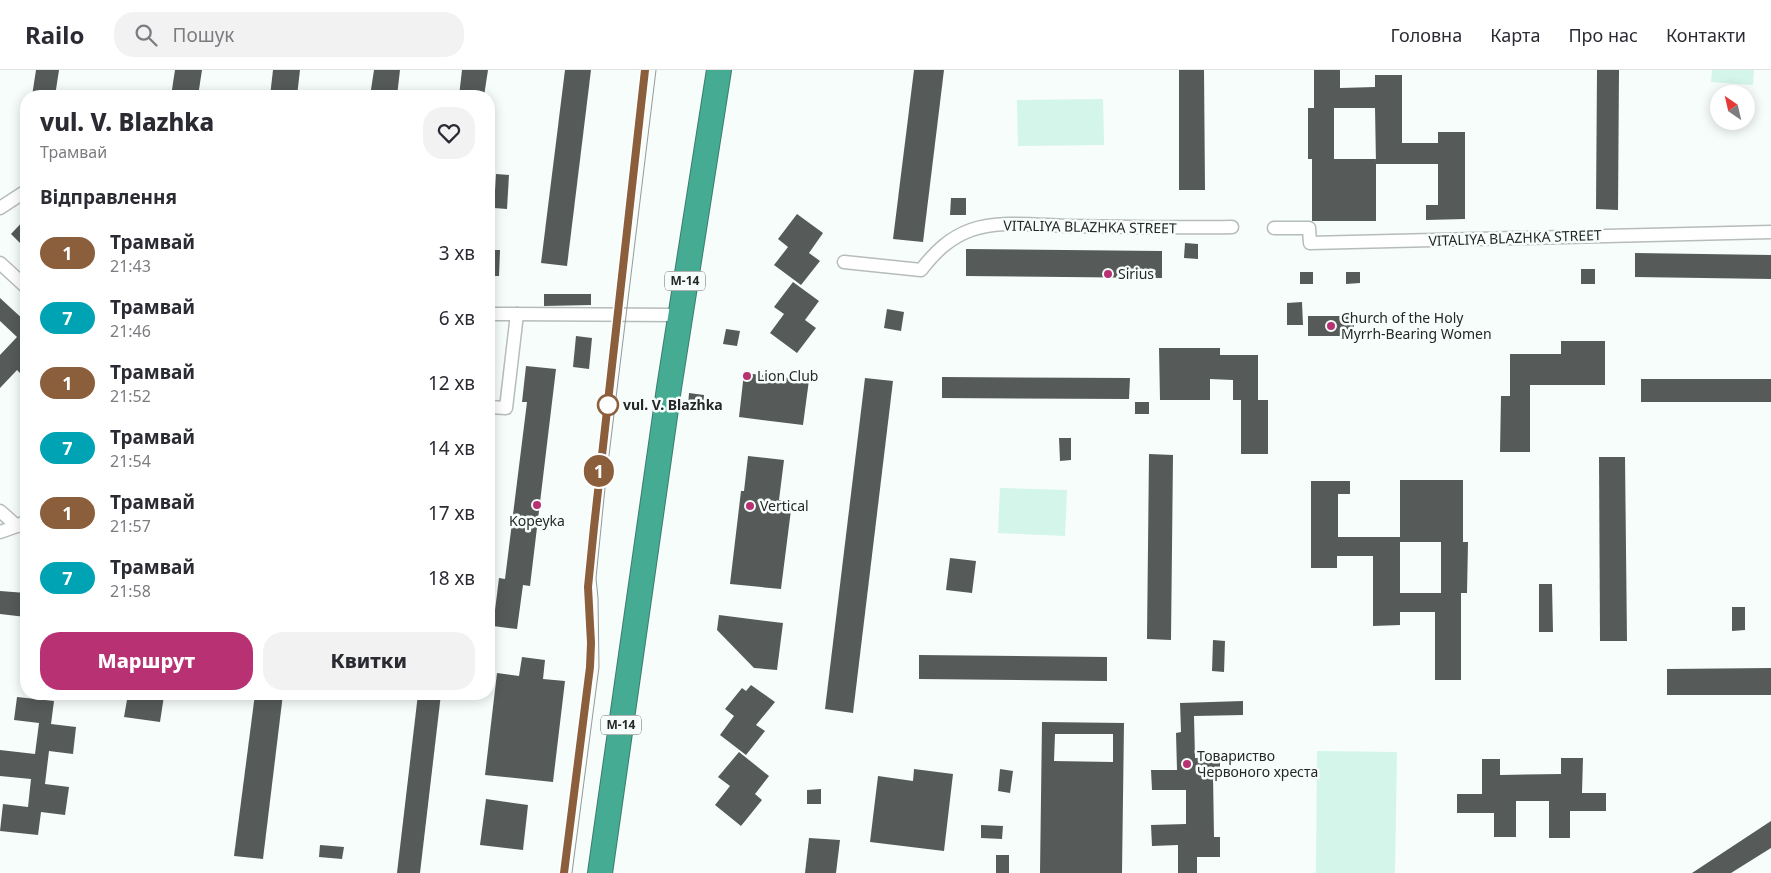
<!DOCTYPE html>
<html lang="uk">
<meta charset="utf-8">
<style>
body{margin:0;font-family:"Noto Sans",sans-serif;background:#f2f2f3;color:#2b2b33;height:100vh;display:flex;flex-direction:column;font-size:19px;white-space:nowrap}
*{box-sizing:border-box;margin:0}
p{font-size:16px;color:#7c7c81}
.icon{flex:none;width:28px;height:28px;fill:none;stroke:currentColor;stroke-width:2;stroke-linecap:round;stroke-linejoin:round}
.map{position:relative;flex:1;overflow:hidden}
.sheet{position:absolute;left:20px;top:20px;width:475px;height:610px;display:flex;flex-direction:column;background:#fff;border-radius:20px;box-shadow:0 2px 12px #0003}
.sheet>*{flex:none}
.badge{padding:0 10px;border-radius:16px;font-size:18px;line-height:32px}
.needle{width:32px;rotate:326deg}
.tools{position:absolute;left:1710px;top:15px;display:grid;gap:10px}
.tools a{display:grid;place-items:center;width:45px;height:45px;border-radius:50%;background:#fff;box-shadow:0 2px 12px #0003;font-size:25px}
.map>.badge{position:absolute;translate:-50% -50%;box-shadow:0 0 0 2px #fff}
h2{padding:0 20px;font-size:19px;line-height:45px}
.round{display:grid;place-items:center;flex:none;width:52px;height:52px;border-radius:20px;background:#f2f2f3}
.headline{display:flex;align-items:center;justify-content:space-between;height:85px;padding:0 20px}
h1{font-size:24px;font-weight:800;line-height:38px}
.cta{display:flex;gap:10px;margin-top:auto;padding:10px 20px}
.cta a{flex:1;height:58px;border-radius:20px;background:#b73173;color:#fff;font-size:20px;font-weight:800;line-height:58px;text-align:center}
.cta a+a{background:#f2f2f3;color:#2b2b33}
ul{padding:0;list-style:none}
li{display:flex;align-items:center;gap:15px;height:65px;padding:0 20px}
li div{flex:1}
li b{display:block;font-size:19px}
li em{font-style:normal}
li .badge{min-width:55px;font-weight:700;text-align:center}
header{display:flex;align-items:center;gap:30px;box-sizing:border-box;height:70px;padding:0 25px;background:#fff;border-bottom:1px solid #e1e1e2}
header strong{font-size:24px}
nav{display:flex;gap:28px;margin-inline-start:auto;font-size:18px}
.search{width:350px;height:45px;background:#f2f2f3;display:flex;align-items:center;gap:12px;box-sizing:border-box;padding:0 18px;border-radius:20px;color:#7c7c81;font-size:19px}
.map>svg:first-child{display:block}
</style>
<header>
<strong>Railo</strong>
<div class="search"><svg class="icon" aria-label="search" viewBox="0 0 24 24"><circle cx="10" cy="10" r="6"/><path d="M15 15l6 6"/></svg>Пошук</div>
<nav><a>Головна</a><a>Карта</a><a>Про нас</a><a>Контакти</a></nav>
</header>
<div class="map">
<svg width="1771" height="803" viewBox="0 0 1771 803">
<rect width="100%" height="100%" fill="#f7fdfb"/>
<g fill="#d3f5ea">
<polygon points="1712,0 1754,0 1753,15 1711,12"/>
<polygon points="1103,29 1104,75 1018,76 1017,30"/>
<polygon points="1000,418 1067,420 1065,466 998,463"/>
<polygon points="1317,681 1397,682 1395,803 1316,803"/>
</g>
<g fill="#565b5a" fill-rule="evenodd">
<polygon points="36,0 59,0 55,26 32,26"/>
<polygon points="175,0 202,0 198,26 171,26"/>
<polygon points="273,0 300,0 297,26 270,26"/>
<polygon points="374,0 400,0 397,26 370,26"/>
<polygon points="462,0 488,0 484,26 459,26"/>
<polygon points="565,0 591,0 567,196 541,193"/>
<polygon points="914,0 944,0 923,172 893,169"/>
<polygon points="1179,0 1204,0 1205,120 1179,120"/>
<polygon points="1314,0 1340,0 1340,18 1375,17 1375,5 1402,5 1402,73 1438,73 1438,62 1465,62 1465,149 1426,150 1426,135 1438,135 1438,94 1376,94 1375,38 1334,38 1334,89 1376,89 1376,151 1312,151 1312,89 1308,89 1308,38 1314,38"/>
<polygon points="1597,0 1619,0 1618,140 1596,139"/>
<polygon points="496,104 509,105 507,139 494,138"/>
<polygon points="951,128 966,128 966,145 950,145"/>
<polygon points="797,144 823,163 809,183 820,191 801,215 774,195 788,177 778,169"/>
<polygon points="26,148 26,179 11,164"/>
<polygon points="1185,173 1198,174 1198,189 1184,188"/>
<polygon points="966,179 1162,181 1162,208 966,206"/>
<polygon points="489,180 500,180 499,206 489,206"/>
<polygon points="1635,183 1771,185 1771,209 1635,207"/>
<rect x="1581" y="199" width="14" height="15"/>
<rect x="1300" y="202" width="13" height="12"/>
<polygon points="1346,202 1360,202 1360,213 1346,214"/>
<polygon points="793,212 819,231 805,250 816,258 797,283 770,263 784,244 774,237"/>
<polygon points="544,224 591,224 591,235 544,236"/>
<polygon points="0,228 26,252 26,309 17,300 0,318 0,285 17,267 0,251"/>
<polygon points="1302,232 1303,255 1287,255 1287,233"/>
<polygon points="887,239 904,242 901,261 884,258"/>
<rect x="1308" y="246" width="46" height="20"/>
<polygon points="726,259 740,261 737,276 723,274"/>
<polygon points="576,266 592,268 589,299 573,297"/>
<polygon points="1561,271 1605,271 1605,315 1530,315 1530,382 1500,382 1501,326 1510,326 1510,284 1561,284"/>
<polygon points="1159,278 1220,278 1220,285 1258,285 1258,330 1268,330 1268,384 1241,384 1241,330 1233,330 1233,310 1210,309 1210,330 1160,330"/>
<polygon points="526,296 556,299 530,516 523,515 517,559 493,556 499,508 505,509 527,332 522,332"/>
<polygon points="744,303 809,310 803,355 739,347"/>
<polygon points="942,307 1130,308 1129,329 942,328"/>
<polygon points="865,308 893,311 853,643 825,639"/>
<rect x="1641" y="309" width="130" height="23"/>
<polygon points="689,323 704,325 703,338 688,336"/>
<rect x="1135" y="332" width="14" height="12"/>
<polygon points="1059,368 1071,368 1071,390 1060,391"/>
<polygon points="1149,384 1173,385 1171,570 1147,569"/>
<polygon points="748,386 784,390 779,430 792,432 781,519 730,514 741,421 744,421"/>
<polygon points="1599,387 1625,387 1627,571 1600,571"/>
<polygon points="1400,410 1463,410 1463,472 1468,472 1467,523 1461,523 1461,610 1435,610 1435,542 1400,542 1400,555 1373,556 1373,486 1337,486 1337,498 1311,498 1311,411 1350,411 1350,424 1338,424 1338,467 1400,467 1400,523 1441,523 1441,472 1400,472"/>
<polygon points="950,488 976,491 972,523 946,520"/>
<polygon points="1539,514 1552,514 1553,562 1539,562"/>
<polygon points="0,521 26,523 26,547 0,544"/>
<polygon points="1732,537 1745,537 1745,560 1732,561"/>
<polygon points="719,545 783,553 777,600 754,598 717,560"/>
<polygon points="1213,570 1225,571 1224,602 1212,601"/>
<polygon points="919,585 1107,587 1107,611 919,609"/>
<polygon points="522,587 545,590 543,609 565,611 553,712 485,705 497,603 519,606"/>
<polygon points="1771,598 1771,625 1667,625 1667,599"/>
<polygon points="751,615 775,632 756,655 765,661 746,685 720,665 734,646 725,639 742,618 746,621"/>
<polygon points="128,624 149,624 164,626 160,652 124,647"/>
<polygon points="255,624 283,624 263,789 234,786"/>
<polygon points="418,624 441,624 420,803 397,803"/>
<polygon points="17,627 54,631 51,654 76,657 73,684 49,681 45,714 69,717 65,745 41,742 38,765 0,761 3,734 28,737 31,709 0,706 0,680 35,684 39,653 14,650"/>
<polygon points="1243,631 1243,645 1194,646 1195,688 1220,687 1220,703 1213,704 1214,767 1220,767 1220,787 1197,787 1197,803 1178,803 1178,775 1152,776 1151,755 1186,754 1186,720 1152,720 1151,700 1177,700 1176,663 1181,662 1180,633"/>
<path d="M 1042,652 L 1124,653 L 1122,803 L 1040,803 ZM 1055,664 L 1113,664 L 1113,692 L 1054,691 Z"/>
<polygon points="739,682 769,706 755,724 762,730 741,756 715,735 730,716 718,707"/>
<polygon points="1561,688 1583,688 1582,723 1606,723 1606,741 1570,741 1570,768 1549,768 1549,731 1516,731 1516,767 1494,767 1494,743 1457,743 1457,724 1482,724 1482,689 1500,689 1500,705 1561,704"/>
<polygon points="914,699 953,704 944,781 870,772 878,706 913,711"/>
<polygon points="1000,699 1013,701 1010,723 998,721"/>
<polygon points="821,719 821,734 807,734 807,720"/>
<polygon points="486,729 528,735 523,780 480,775"/>
<polygon points="1771,751 1771,778 1731,803 1692,803"/>
<polygon points="981,755 1003,756 1002,769 981,768"/>
<polygon points="809,768 840,770 836,803 805,803"/>
<polygon points="320,775 344,777 342,789 319,787"/>
<rect x="996" y="785" width="13" height="18"/>
</g>
<g fill="none" stroke-linecap="round" stroke-linejoin="round">
<defs>
<g id="street">
<polyline points="0,138 26,121"/>
<polyline points="1274,158 1309,158 1310,173 1771,162"/>
<path d="M 844,192 L 921,200 C 935,182 949,168 971,160 C 998,150 1036,155 1065,156 C 1121,157 1177,158 1232,157"/>
<polyline points="0,193 26,217"/>
<polyline points="489,244 680,245"/>
<polyline points="489,337 506,338 517,244"/>
<polyline points="0,441 17,456"/>
<polyline points="0,462 17,456 26,451"/>
</g>
<polyline id="highway" points="600,803 669,318 719,0"/>
</defs>
<use href="#street" stroke="#b6bcba" stroke-width="15"/>
<use href="#highway" stroke="#3a7d6d" stroke-width="26"/>
<use href="#street" stroke="#fff" stroke-width="12"/>
<use href="#highway" stroke="#45ab93" stroke-width="24"/>
<g stroke="#959a98" stroke-width="1">
<polyline points="616,268 645,0"/>
<path d="M 564,803 L 590,597 C 591,564 587,530 590,497"/>
<polyline points="572,803 599,597 598,528 596,508 605,418 656,0"/>
</g>
</g>
<g fill="none" stroke-linecap="round" stroke-linejoin="round">
<defs>
<polyline id="line" points="564,803 590,597 591,573 588,517 594,457 645,0"/>
</defs>
<use href="#line" stroke="#fff" stroke-width="11"/>
<use href="#line" stroke="#8b5e3c" stroke-width="8"/>
</g>
<g fill="#b73173" stroke="#f7fdfb" stroke-width="2">
<circle cx="1108" cy="204" r="5"/>
<circle cx="1331" cy="256" r="5"/>
<circle cx="747" cy="306" r="5"/>
<circle cx="537" cy="435" r="5"/>
<circle cx="750" cy="436" r="5"/>
<circle cx="1187" cy="694" r="5"/>
</g>
<circle fill="#fff" stroke="#8b5e3c" stroke-width="2.5" cx="608" cy="335" r="10"/>
<g text-anchor="middle" stroke-width="5" stroke-linejoin="round" paint-order="stroke">
<g fill="#f7fdfb" stroke="#656867" stroke-width="1">
<rect x="665" y="201.5" width="40" height="19" rx="4"/>
<rect x="601" y="645.5" width="40" height="19" rx="4"/>
</g>
<g font-size="12" font-weight="bold" fill="#262827">
<text x="685" y="215">М-14</text>
<text x="621" y="659">М-14</text>
</g>
<g font-size="14" fill="#262827" stroke="#f7fdfb">
<text transform="translate(1090 157) rotate(1)" y="5">VITALIYA BLAZHKA STREET</text>
<text transform="translate(1515 168) rotate(-2)" y="5">VITALIYA BLAZHKA STREET</text>
</g>
<g font-size="14" fill="#262827" stroke="#f7fdfb" text-anchor="start">
<text x="1118" y="209">Sirius</text>
<text x="1341" y="253">Church of the Holy<tspan x="1341" dy="16">Myrrh-Bearing Women</tspan></text>
<text x="757" y="311">Lion Club</text>
<text x="760" y="441">Vertical</text>
<text x="537" y="456" text-anchor="middle">Kopeyka</text>
<text x="1197" y="691">Товариство<tspan x="1197" dy="16">Червоного хреста</tspan></text>
</g>
<g font-size="14" font-weight="bold" fill="#262827" stroke="#f7fdfb" text-anchor="start">
<text x="623" y="340">vul. V. Blazhka</text>
</g>
</g>
</svg>
<div class="tools">
<a><svg class="needle" viewBox="-14 -14 28 28"><path d="M0-13l5 13h-10z" fill="#e53935"/><path d="M0 13l5-13h-10z" fill="#7c7c81"/></svg></a>
</div>
<b class="badge" style="left:599px;top:401px;background:#8b5e3c;color:#fff">1</b>
<section class="sheet">
<div class="headline"><div><h1>vul. V. Blazhka</h1><p>Трамвай</p></div><a class="round"><svg class="icon" aria-label="heart" viewBox="0 0 24 24"><path d="M12 20l-8-8c-3-5 5-10 8-4 3-6 11-1 8 4z"/></svg></a></div>
<h2>Відправлення</h2>
<ul>
<li><span class="badge" style="background:#8b5e3c;color:#fff">1</span><div><b>Трамвай</b><p>21:43</p></div><em>3 хв</em></li>
<li><span class="badge" style="background:#00a3b4;color:#fff">7</span><div><b>Трамвай</b><p>21:46</p></div><em>6 хв</em></li>
<li><span class="badge" style="background:#8b5e3c;color:#fff">1</span><div><b>Трамвай</b><p>21:52</p></div><em>12 хв</em></li>
<li><span class="badge" style="background:#00a3b4;color:#fff">7</span><div><b>Трамвай</b><p>21:54</p></div><em>14 хв</em></li>
<li><span class="badge" style="background:#8b5e3c;color:#fff">1</span><div><b>Трамвай</b><p>21:57</p></div><em>17 хв</em></li>
<li><span class="badge" style="background:#00a3b4;color:#fff">7</span><div><b>Трамвай</b><p>21:58</p></div><em>18 хв</em></li>
</ul>
<div class="cta"><a>Маршрут</a><a>Квитки</a></div>
</section>
</div>
